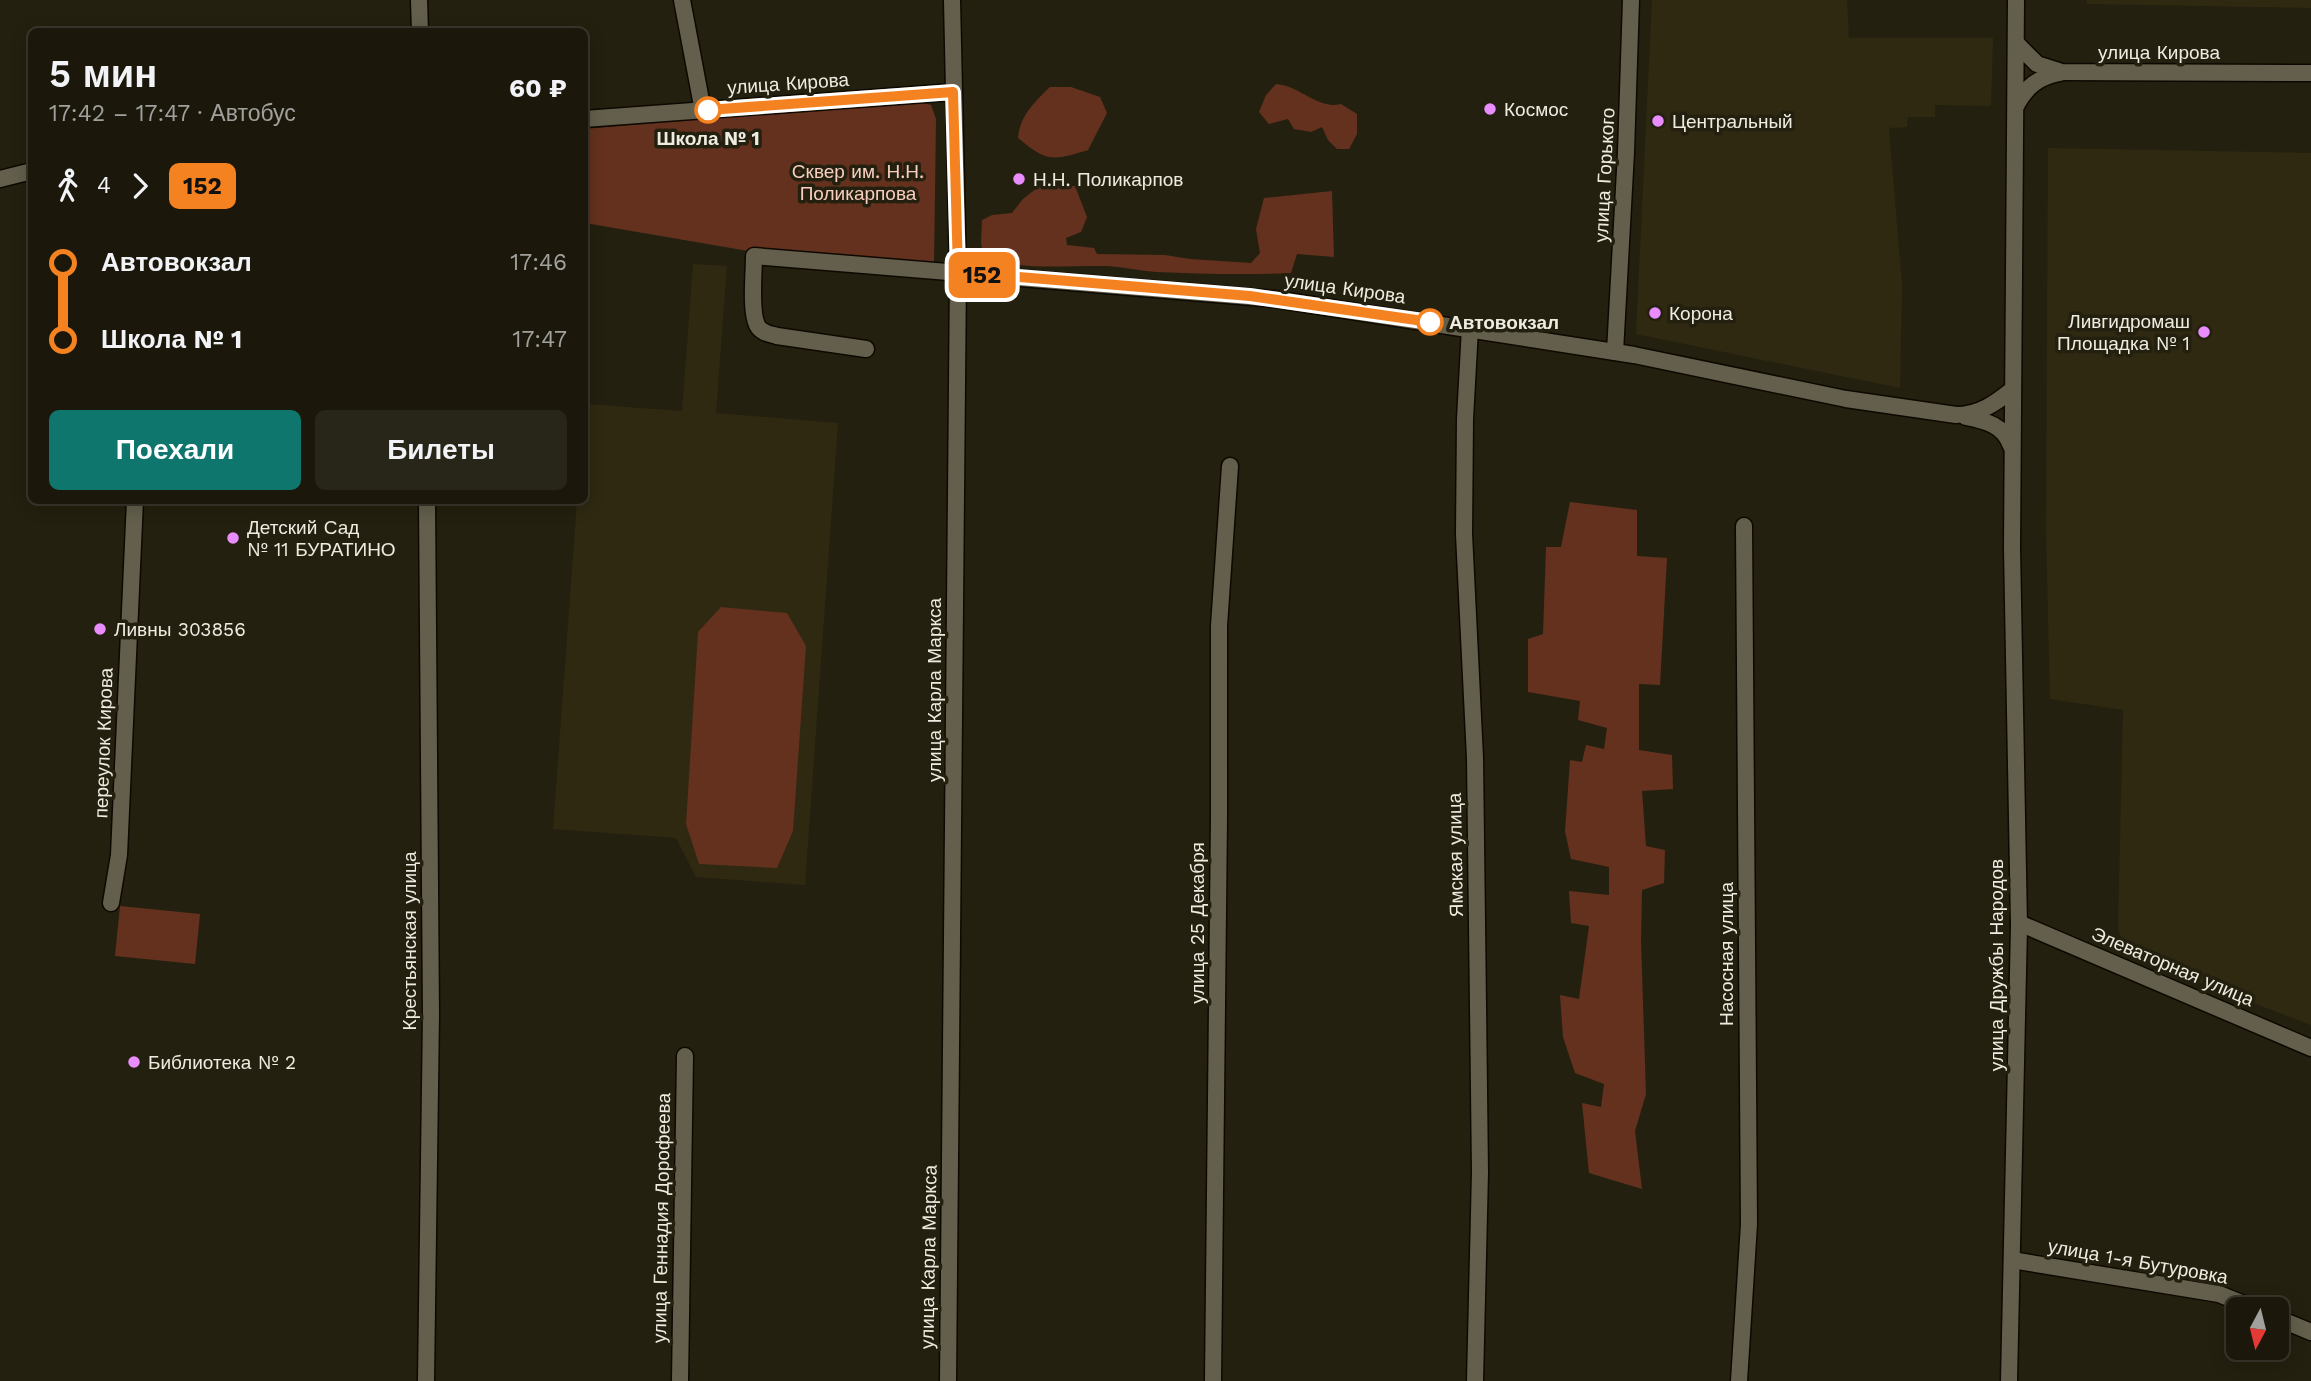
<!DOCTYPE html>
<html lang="ru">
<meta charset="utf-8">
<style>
body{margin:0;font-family:"Work Sans",sans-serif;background:#282519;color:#f1f3f6;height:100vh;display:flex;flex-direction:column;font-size:26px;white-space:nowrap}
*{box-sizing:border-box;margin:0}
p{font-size:23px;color:#a0a09d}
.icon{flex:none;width:38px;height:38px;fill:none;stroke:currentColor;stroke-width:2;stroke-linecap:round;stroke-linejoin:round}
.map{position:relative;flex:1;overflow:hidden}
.side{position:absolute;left:28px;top:28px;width:560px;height:476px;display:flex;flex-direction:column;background:#1b180b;border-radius:10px;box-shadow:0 4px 18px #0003,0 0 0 2px #39372c}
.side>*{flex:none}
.badge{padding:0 14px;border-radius:10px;font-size:24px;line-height:46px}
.needle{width:46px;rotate:187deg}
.buttons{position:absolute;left:2226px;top:1297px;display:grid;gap:14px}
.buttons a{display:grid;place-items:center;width:63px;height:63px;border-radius:10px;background:#1b180b;box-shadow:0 4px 18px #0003,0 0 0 2px #39372c;font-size:35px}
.map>.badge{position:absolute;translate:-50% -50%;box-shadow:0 0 0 4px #fff}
.legs{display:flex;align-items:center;gap:10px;height:77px;padding:0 21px;font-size:23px}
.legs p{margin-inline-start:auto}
.headline{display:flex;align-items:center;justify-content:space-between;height:119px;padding:0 21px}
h1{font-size:38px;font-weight:600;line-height:52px}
.cta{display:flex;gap:14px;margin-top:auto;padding:14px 21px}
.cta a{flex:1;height:80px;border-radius:10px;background:#0f766e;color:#fff;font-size:28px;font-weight:600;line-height:80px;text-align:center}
.cta a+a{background:#282519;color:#f1f3f6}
ul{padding:0 21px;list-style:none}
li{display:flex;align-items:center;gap:24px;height:77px;font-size:26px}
li i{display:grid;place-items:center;width:10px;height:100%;margin:0 9px;background:currentColor}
li i::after{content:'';width:18px;height:18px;margin:-9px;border:5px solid;border-radius:50%;background:#1b180b}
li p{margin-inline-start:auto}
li:first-child i{background:linear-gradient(#0000 50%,currentColor 0)}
li:last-child i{background:linear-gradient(currentColor 50%,#0000 0)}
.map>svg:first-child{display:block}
</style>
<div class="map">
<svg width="2311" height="1381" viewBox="0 0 2311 1381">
<rect width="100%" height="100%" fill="#24200f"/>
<g fill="#2f2911">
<polygon points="1652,0 1847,0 1849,38 1993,38 1991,106 1935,105 1935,117 1908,117 1907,127 1889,128 1902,285 1900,388 1636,334"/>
<polygon points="2087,0 2311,0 2311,8 2087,4"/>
<polygon points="2048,148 2311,153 2311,1025 2128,955 2118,929 2123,710 2050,699 2046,532"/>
<polygon points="693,264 727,266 716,413 838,423 805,885 696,877 676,838 553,829 577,501 584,500 585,404 682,411"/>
</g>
<g fill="#64311e">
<path d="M 1276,84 C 1299,85 1318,110 1341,104 L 1357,114 L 1357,134 L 1349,149 L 1337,149 L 1328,140 L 1322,127 L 1311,132 L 1294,129 L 1288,119 L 1269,124 L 1259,112 L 1266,95 Z"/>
<path d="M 1050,87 L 1071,87 L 1100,97 L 1107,113 L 1088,150 C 1052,161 1047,162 1018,138 C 1020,115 1035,102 1050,87 Z"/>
<polygon points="916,101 931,105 936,119 934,265 754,252 585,223 584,129"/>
<path d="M 1041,185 L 1075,186 L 1087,217 L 1081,232 L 1066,238 L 1067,245 L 1094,248 L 1097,254 L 1165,255 L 1190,259 L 1251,263 L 1260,253 L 1256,229 L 1264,198 L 1332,191 L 1334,257 L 1297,254 L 1291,273 C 1246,275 1201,274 1156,272 C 1140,271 1124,267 1108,266 C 1066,265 1024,271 984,258 L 981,243 L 982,220 L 992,215 L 1012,213 L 1023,199 Z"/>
<polygon points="1570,502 1637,510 1637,556 1667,558 1660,685 1639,684 1639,750 1672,755 1673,789 1642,791 1646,846 1665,850 1664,883 1642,890 1641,941 1646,1094 1635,1131 1642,1189 1589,1173 1582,1103 1601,1107 1604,1084 1575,1073 1563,1037 1560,995 1579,999 1589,926 1571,923 1569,891 1609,895 1609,867 1571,859 1565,831 1570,760 1582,762 1586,745 1604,749 1607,728 1578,720 1580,701 1528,692 1528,639 1543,634 1546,547 1561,547"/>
<polygon points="721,607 787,613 806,646 793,831 777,868 699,864 686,824 698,632"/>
<polygon points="120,906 200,914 195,964 115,956"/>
</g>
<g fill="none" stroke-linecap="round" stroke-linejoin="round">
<defs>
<g id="minor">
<polyline points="419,0 420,32"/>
<polyline points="682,0 703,111"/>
<polyline points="2017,44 2037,64 2062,72 2311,73"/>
<path d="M 2016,106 C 2026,87 2038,77 2060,73"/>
<polyline points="584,119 953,92"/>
<polyline points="0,179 32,171"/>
<polyline points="1470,328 1465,419 1464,534 1475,758 1480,1172 1475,1381"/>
<path d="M 866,349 L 777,336 C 770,334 761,333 757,325 C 750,310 754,274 754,256 L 1274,299 L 1634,355 L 1846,399 L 1956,415 C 1979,415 1996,403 2013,389"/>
<polyline points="1615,352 1626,152 1631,0"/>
<path d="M 1966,417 C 1986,421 2004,425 2011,446"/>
<polyline points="111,903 119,855 135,500"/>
<polyline points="2019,923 2311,1048"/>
<polyline points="2012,1260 2219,1294 2256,1309"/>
<polyline points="2277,1318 2311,1332"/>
<polyline points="426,1381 431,1014 427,500"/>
<polyline points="680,1381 685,1056"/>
<polyline points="948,1381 958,273 952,0"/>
<polyline points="1213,1381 1219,817 1219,626 1230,466"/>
<polyline points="1739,1381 1749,1224 1744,526"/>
<polyline points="2009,1381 2019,926 2012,548 2016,0"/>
</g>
</defs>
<use href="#minor" stroke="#0d0900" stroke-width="19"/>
<use href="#minor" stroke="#635f4c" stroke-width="16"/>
</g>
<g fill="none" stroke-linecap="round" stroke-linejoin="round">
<defs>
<polyline id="line-1" points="708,110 953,92 958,272 1250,296 1430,322"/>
</defs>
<use href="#line-1" stroke="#fff" stroke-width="16"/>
<use href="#line-1" stroke="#f58220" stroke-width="10"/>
</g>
<g fill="#e98dfe" stroke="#24200f" stroke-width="2.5">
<circle cx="1490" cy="109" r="7"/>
<circle cx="1658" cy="121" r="7"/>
<circle cx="1019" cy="179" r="7"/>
<circle cx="1655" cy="313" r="7"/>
<circle cx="2204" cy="332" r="7"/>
<circle cx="233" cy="538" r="7"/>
<circle cx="100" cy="629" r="7"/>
<circle cx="134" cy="1062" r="7"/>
</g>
<g fill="#fff" stroke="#f58220" stroke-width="3.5">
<circle cx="708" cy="110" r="12"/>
<circle cx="1430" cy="322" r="12"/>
</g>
<g text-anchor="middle" stroke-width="7" stroke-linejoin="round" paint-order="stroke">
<g font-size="19" fill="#eeece1" stroke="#24200f">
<text x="2159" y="59">улица Кирова</text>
<text transform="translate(788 83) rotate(-4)" y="7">улица Кирова</text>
<text transform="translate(1604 175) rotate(-87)" y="7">улица Горького</text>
<text transform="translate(1345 288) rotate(8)" y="7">улица Кирова</text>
<text transform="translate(934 690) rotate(-90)" y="7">улица Карла Маркса</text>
<text transform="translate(103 743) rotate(-88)" y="7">переулок Кирова</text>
<text transform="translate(1455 855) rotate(-91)" y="7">Ямская улица</text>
<text transform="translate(1197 923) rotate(-90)" y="7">улица 25 Декабря</text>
<text transform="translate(409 941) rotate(-90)" y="7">Крестьянская улица</text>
<text transform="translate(1726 954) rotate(-90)" y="7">Насосная улица</text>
<text transform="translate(1996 965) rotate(-90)" y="7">улица Дружбы Народов</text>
<text transform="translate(2173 966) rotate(23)" y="7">Элеваторная улица</text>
<text transform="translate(661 1218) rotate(-89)" y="7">улица Геннадия Дорофеева</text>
<text transform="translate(928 1257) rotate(-89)" y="7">улица Карла Маркса</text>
<text transform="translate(2138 1261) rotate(10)" y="7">улица 1-я Бутуровка</text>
</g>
<g font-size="19" fill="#eeece1" stroke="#24200f" text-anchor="start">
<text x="1504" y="116">Космос</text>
<text x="1672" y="128">Центральный</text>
<text x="1033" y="186">Н.Н. Поликарпов</text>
<text x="1669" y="320">Корона</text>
<text x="2190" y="328" text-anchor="end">Ливгидромаш<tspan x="2190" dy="22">Площадка № 1</tspan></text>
<text x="247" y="534">Детский Сад<tspan x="247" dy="22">№ 11 БУРАТИНО</tspan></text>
<text x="114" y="636">Ливны 303856</text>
<text x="148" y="1069">Библиотека № 2</text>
</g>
<g font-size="19" font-weight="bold" fill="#eeece1" stroke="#24200f">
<text x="708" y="145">Школа № 1</text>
<text x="1449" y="329" text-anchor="start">Автовокзал</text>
</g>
<g font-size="19" fill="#f8cebe" stroke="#24200f">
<text x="858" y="178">Сквер им. Н.Н.<tspan x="858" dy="22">Поликарпова</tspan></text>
</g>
</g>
</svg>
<div class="buttons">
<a><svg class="needle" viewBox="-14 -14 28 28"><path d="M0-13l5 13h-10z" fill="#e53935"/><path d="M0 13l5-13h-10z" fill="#a0a09d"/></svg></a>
</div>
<b class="badge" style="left:982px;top:275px;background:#f58220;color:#111">152</b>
<section class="side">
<div class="headline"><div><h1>5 мин</h1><p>17:42 – 17:47 · Автобус</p></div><b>60 ₽</b></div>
<div class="legs"><svg class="icon" aria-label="walk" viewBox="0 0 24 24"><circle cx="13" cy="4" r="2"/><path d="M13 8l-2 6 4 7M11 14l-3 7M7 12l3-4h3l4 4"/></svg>4<svg class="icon" aria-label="forward" viewBox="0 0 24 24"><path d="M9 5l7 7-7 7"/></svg><b class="badge" style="background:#f58220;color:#111">152</b></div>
<ul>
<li><i style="color:#f58220"></i><b>Автовокзал</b><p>17:46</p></li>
<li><i style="color:#f58220"></i><b>Школа № 1</b><p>17:47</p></li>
</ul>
<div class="cta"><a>Поехали</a><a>Билеты</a></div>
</section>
</div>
